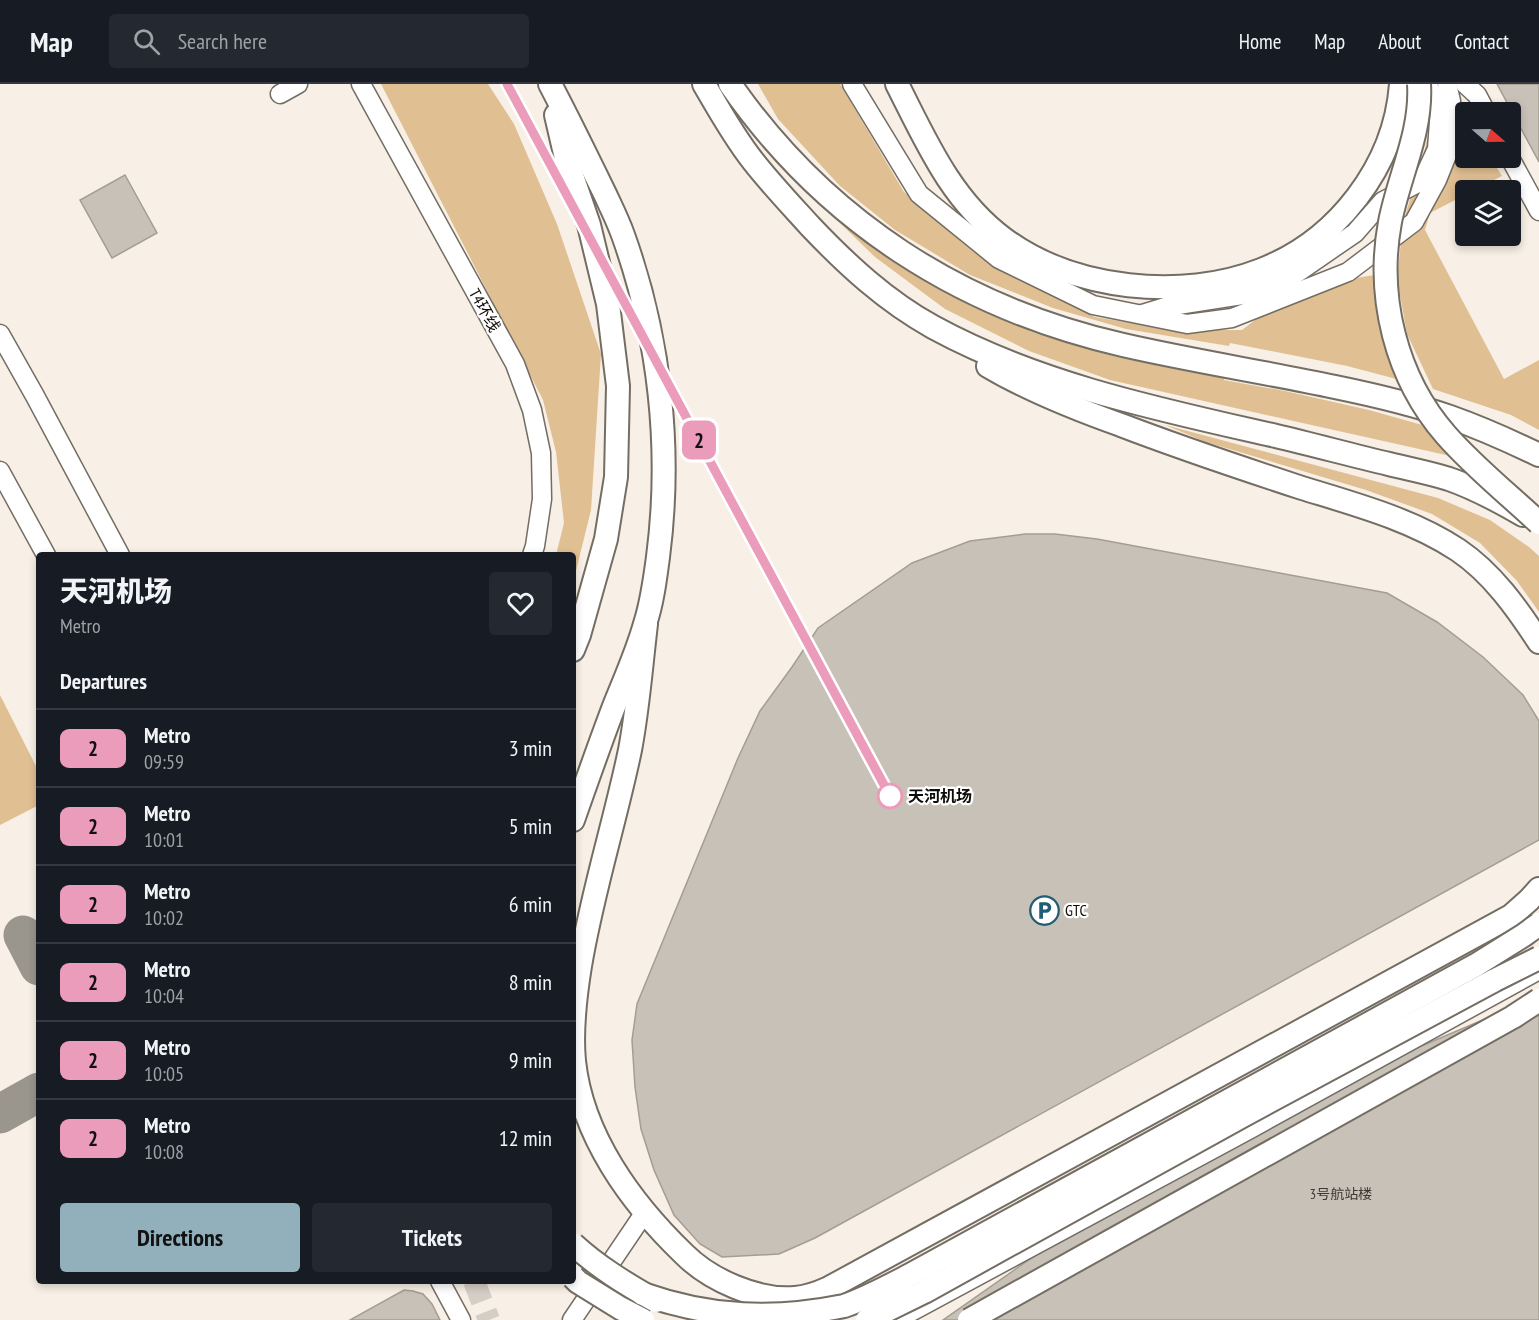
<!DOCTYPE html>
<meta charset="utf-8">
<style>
body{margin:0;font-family:"PT Sans Narrow","Noto Sans SC",sans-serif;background:#242831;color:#f1f3f6;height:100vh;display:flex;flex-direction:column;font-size:22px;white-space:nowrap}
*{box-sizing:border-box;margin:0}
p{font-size:20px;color:#9ea1a6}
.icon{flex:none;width:33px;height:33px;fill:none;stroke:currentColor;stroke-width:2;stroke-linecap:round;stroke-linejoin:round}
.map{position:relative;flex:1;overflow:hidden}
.sheet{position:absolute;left:36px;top:468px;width:540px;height:732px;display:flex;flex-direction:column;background:#171b24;border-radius:6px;box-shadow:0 3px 9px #0003}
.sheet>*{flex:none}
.badge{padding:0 12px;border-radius:9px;font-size:21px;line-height:39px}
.needle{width:39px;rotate:110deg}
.buttons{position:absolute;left:1455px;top:18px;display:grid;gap:12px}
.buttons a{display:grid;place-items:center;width:66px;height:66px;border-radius:6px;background:#171b24;box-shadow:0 3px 9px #0003;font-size:30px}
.map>.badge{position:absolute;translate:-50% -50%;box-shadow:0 0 0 3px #fff}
h2{padding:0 24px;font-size:22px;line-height:54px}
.round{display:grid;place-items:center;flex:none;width:63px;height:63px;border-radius:6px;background:#242831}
.summary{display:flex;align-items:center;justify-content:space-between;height:102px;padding:0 24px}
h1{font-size:28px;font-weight:800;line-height:45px}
.action{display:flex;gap:12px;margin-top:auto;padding:12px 24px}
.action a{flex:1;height:69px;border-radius:6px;background:#92b0bc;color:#111;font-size:24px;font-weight:800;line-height:69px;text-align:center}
.action a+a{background:#242831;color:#f1f3f6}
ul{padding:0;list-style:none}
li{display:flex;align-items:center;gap:18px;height:78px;padding:0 24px;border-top:2px solid #363941}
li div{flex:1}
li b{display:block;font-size:22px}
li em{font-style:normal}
li .badge{min-width:66px;font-weight:700;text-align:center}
header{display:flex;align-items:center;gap:36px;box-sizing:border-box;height:84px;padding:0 30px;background:#171b24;border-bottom:2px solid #363941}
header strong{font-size:28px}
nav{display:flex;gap:33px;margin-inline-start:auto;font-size:21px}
.search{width:420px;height:54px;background:#242831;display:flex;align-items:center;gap:15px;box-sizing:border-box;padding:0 21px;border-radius:6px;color:#9ea1a6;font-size:22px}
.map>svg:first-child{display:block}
</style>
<header>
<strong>Map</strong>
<div class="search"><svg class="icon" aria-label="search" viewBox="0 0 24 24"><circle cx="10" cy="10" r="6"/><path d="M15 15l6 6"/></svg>Search here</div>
<nav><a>Home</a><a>Map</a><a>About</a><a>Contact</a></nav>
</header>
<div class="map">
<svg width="1539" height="1236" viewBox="0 0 1539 1236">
<rect width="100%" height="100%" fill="#f8f0e6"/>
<g fill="#e0bf93">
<polygon points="381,0 488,0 514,40 557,140 601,270 591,426 573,499 573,471 556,471 564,439 556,368 543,316"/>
<polygon points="758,0 840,0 904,108 995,181 1095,233 1172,246 1242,246 1267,227 1349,195 1375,191 1384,251 1404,297 1347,282 1230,259 1229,262 1126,245 1053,224 970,191 895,146 840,102 778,35"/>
<polygon points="1461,19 1466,28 1466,74 1491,74 1502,92 1474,106 1466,106 1465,111 1430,129 1425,146 1504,295 1539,276 1539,346 1511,331 1433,305 1407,250 1397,194 1403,139 1424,68 1434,27 1446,29"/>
<polygon points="808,108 879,168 953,212 1035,249 1117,273 1224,294 1224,296 1285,307 1369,326 1433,344 1465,378 1446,371 1110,296 1029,267 945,225 875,173"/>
<polygon points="1165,341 1438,414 1490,436 1529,463 1539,472 1539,528 1517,497 1480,459 1432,430 1366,406 1206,358"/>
<polygon points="0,611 39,688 39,721 0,741"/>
</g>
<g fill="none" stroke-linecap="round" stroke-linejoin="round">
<g stroke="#9a958d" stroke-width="39">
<polyline points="23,851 39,882"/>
<polyline points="0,1030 39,1008"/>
</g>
</g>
<g fill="#c8c1b7" stroke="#a49d93" stroke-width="1.5">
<polygon points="1497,0 1539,0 1539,78"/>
<polygon points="125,91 157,149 112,174 80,116"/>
<polygon points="1025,450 1055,450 1097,455 1387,509 1437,538 1483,573 1523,611 1539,637 1539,756 815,1154 779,1170 722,1173 700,1160 674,1131 654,1086 641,1045 635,1003 632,956 637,920 738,674 760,627 792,583 818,544 912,479 970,457"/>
<polygon points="1539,912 1539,1236 943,1236 1040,1168 1358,989"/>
<polygon points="404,1206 413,1207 423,1210 432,1220 440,1236 350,1236"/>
</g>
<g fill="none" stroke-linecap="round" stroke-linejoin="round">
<polyline stroke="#d5cec5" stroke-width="22" stroke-dasharray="22 11" stroke-linecap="butt" points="474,1197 489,1236"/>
<defs>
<g id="minor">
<polyline points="361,0 515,280 532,326 541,369 542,415 535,462 532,471"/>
<polyline points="852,0 919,110 999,175 1093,221 1187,240 1232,234 1348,188 1414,138 1437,96 1453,56 1451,17 1447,0"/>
<polyline points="1465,0 1477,11 1486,28"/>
<polyline points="280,10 298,0"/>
<polyline points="1510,74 1539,127"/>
<polyline points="1142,230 1165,223 1255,209 1294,191 1355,149 1383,117 1422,97 1437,65 1440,24 1427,0"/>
<polyline points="0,250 35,312 120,471"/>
<polyline points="0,387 46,471"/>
<polyline points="573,1176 599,1193"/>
<polyline points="440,1197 461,1236"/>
<polyline points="572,1236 645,1128"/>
<polyline points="896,1236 1252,1044 1539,886"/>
</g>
<g id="major">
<path d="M 550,0 C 569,36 587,73 605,110 C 611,123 618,137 623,151 C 660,254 672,365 658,473 C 655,496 652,519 645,540 C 637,569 624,597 613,625 C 599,662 586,699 573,736"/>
<path d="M 704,0 C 719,26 734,53 753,77 C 771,100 791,121 810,142 C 847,181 886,217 933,243 C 1037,300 1161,326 1276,352 C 1314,361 1351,371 1389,380 C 1409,385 1430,389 1449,395 C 1475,404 1499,417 1523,431"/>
<path d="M 730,0 C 825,137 961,224 1123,261 C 1193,277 1264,288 1335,303 C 1374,311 1413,320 1450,333 C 1481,344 1510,357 1539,371"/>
<path d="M 897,0 C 926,57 951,116 1004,155 C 1073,206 1182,217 1261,186 C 1337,157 1395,82 1401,0"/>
<polyline points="556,31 566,74 589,141 608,220 618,302 616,393 606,455 579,551 573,566"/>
<path d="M 988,282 C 1030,307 1076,325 1121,341 C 1181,364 1241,384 1302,404 C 1354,420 1411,435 1458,466 C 1492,489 1517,524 1539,558"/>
<path d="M 646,540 C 641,582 638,624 630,666 C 615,738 592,809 580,882 C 575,913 571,946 574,977 C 582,1052 631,1119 684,1170 C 710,1196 757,1217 795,1214 C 807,1213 818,1209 829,1204 L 1511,832 L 1529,816 L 1539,805"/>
</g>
</defs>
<use href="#minor" stroke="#736d63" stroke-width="21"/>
<use href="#major" stroke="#736d63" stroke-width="26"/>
<use href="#minor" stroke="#fff" stroke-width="18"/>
<use href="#major" stroke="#fff" stroke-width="22"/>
<defs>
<g id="major-bridge">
<path d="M 1419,0 C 1422,48 1399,92 1390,138 C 1376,213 1396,294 1446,351 C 1473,382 1509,411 1539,439"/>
<path d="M 573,1160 C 598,1183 626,1200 656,1217"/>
<polyline points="573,1193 578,1198 620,1224 643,1236"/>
<path d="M 643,1210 C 711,1234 774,1236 844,1222 C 867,1214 889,1202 910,1191 L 1476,881 L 1524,851 L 1539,840"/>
<polyline points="867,1236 924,1208 1244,1031 1495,896 1539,874"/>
<polyline points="969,1236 1513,933 1539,916"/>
</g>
</defs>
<use href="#major-bridge" stroke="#736d63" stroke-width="26" stroke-linecap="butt"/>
<use href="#major-bridge" stroke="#fff" stroke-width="22"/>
</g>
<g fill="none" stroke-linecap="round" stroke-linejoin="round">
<defs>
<polyline id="line" points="507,0 890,712"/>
</defs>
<use href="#line" stroke="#fff" stroke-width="14"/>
<use href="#line" stroke="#ec9cbb" stroke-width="9"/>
</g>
<defs>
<symbol id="parking-ring" viewBox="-11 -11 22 22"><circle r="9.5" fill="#fff" stroke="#1f5e74" stroke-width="1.5"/><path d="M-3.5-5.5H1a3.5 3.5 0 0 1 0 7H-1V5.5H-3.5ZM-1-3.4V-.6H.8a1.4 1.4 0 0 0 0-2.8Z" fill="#1f5e74"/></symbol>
</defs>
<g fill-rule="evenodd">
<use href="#parking-ring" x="1028" y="810" width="33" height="33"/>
</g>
<circle fill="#fff" stroke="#ec9cbb" stroke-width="3" cx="890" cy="712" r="12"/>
<g text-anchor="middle" stroke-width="4.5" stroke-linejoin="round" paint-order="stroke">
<g font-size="14" fill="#3c3934">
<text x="1341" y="1115">3号航站楼</text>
</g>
<g font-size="16" fill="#0e0c08" stroke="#fff">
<text transform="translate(485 226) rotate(61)" y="6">T4环线</text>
</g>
<g font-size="16" font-weight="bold" fill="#0e0c08" stroke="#fff" text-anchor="start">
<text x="908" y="718">天河机场</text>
</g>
<g font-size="16" fill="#0e0c08" stroke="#fff" text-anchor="start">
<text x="1065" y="832">GTC</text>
</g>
</g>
</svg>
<div class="buttons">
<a><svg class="needle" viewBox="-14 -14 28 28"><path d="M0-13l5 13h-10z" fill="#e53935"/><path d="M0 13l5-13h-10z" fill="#9ea1a6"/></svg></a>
<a><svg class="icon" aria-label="layers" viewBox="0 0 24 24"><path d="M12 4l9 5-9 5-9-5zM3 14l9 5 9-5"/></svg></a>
</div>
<b class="badge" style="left:699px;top:356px;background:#ec9cbb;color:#111">2</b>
<section class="sheet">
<div class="summary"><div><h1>天河机场</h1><p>Metro</p></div><a class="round"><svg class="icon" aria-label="heart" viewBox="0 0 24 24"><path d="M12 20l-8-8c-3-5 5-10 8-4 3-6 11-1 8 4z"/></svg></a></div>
<h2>Departures</h2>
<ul>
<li><span class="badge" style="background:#ec9cbb;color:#111">2</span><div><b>Metro</b><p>09:59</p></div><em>3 min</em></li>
<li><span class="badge" style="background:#ec9cbb;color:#111">2</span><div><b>Metro</b><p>10:01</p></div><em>5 min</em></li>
<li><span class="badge" style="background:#ec9cbb;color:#111">2</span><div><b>Metro</b><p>10:02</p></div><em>6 min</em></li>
<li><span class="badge" style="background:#ec9cbb;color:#111">2</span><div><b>Metro</b><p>10:04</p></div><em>8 min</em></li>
<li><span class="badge" style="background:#ec9cbb;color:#111">2</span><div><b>Metro</b><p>10:05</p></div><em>9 min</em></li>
<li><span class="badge" style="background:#ec9cbb;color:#111">2</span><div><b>Metro</b><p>10:08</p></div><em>12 min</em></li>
</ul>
<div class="action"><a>Directions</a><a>Tickets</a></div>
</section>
</div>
